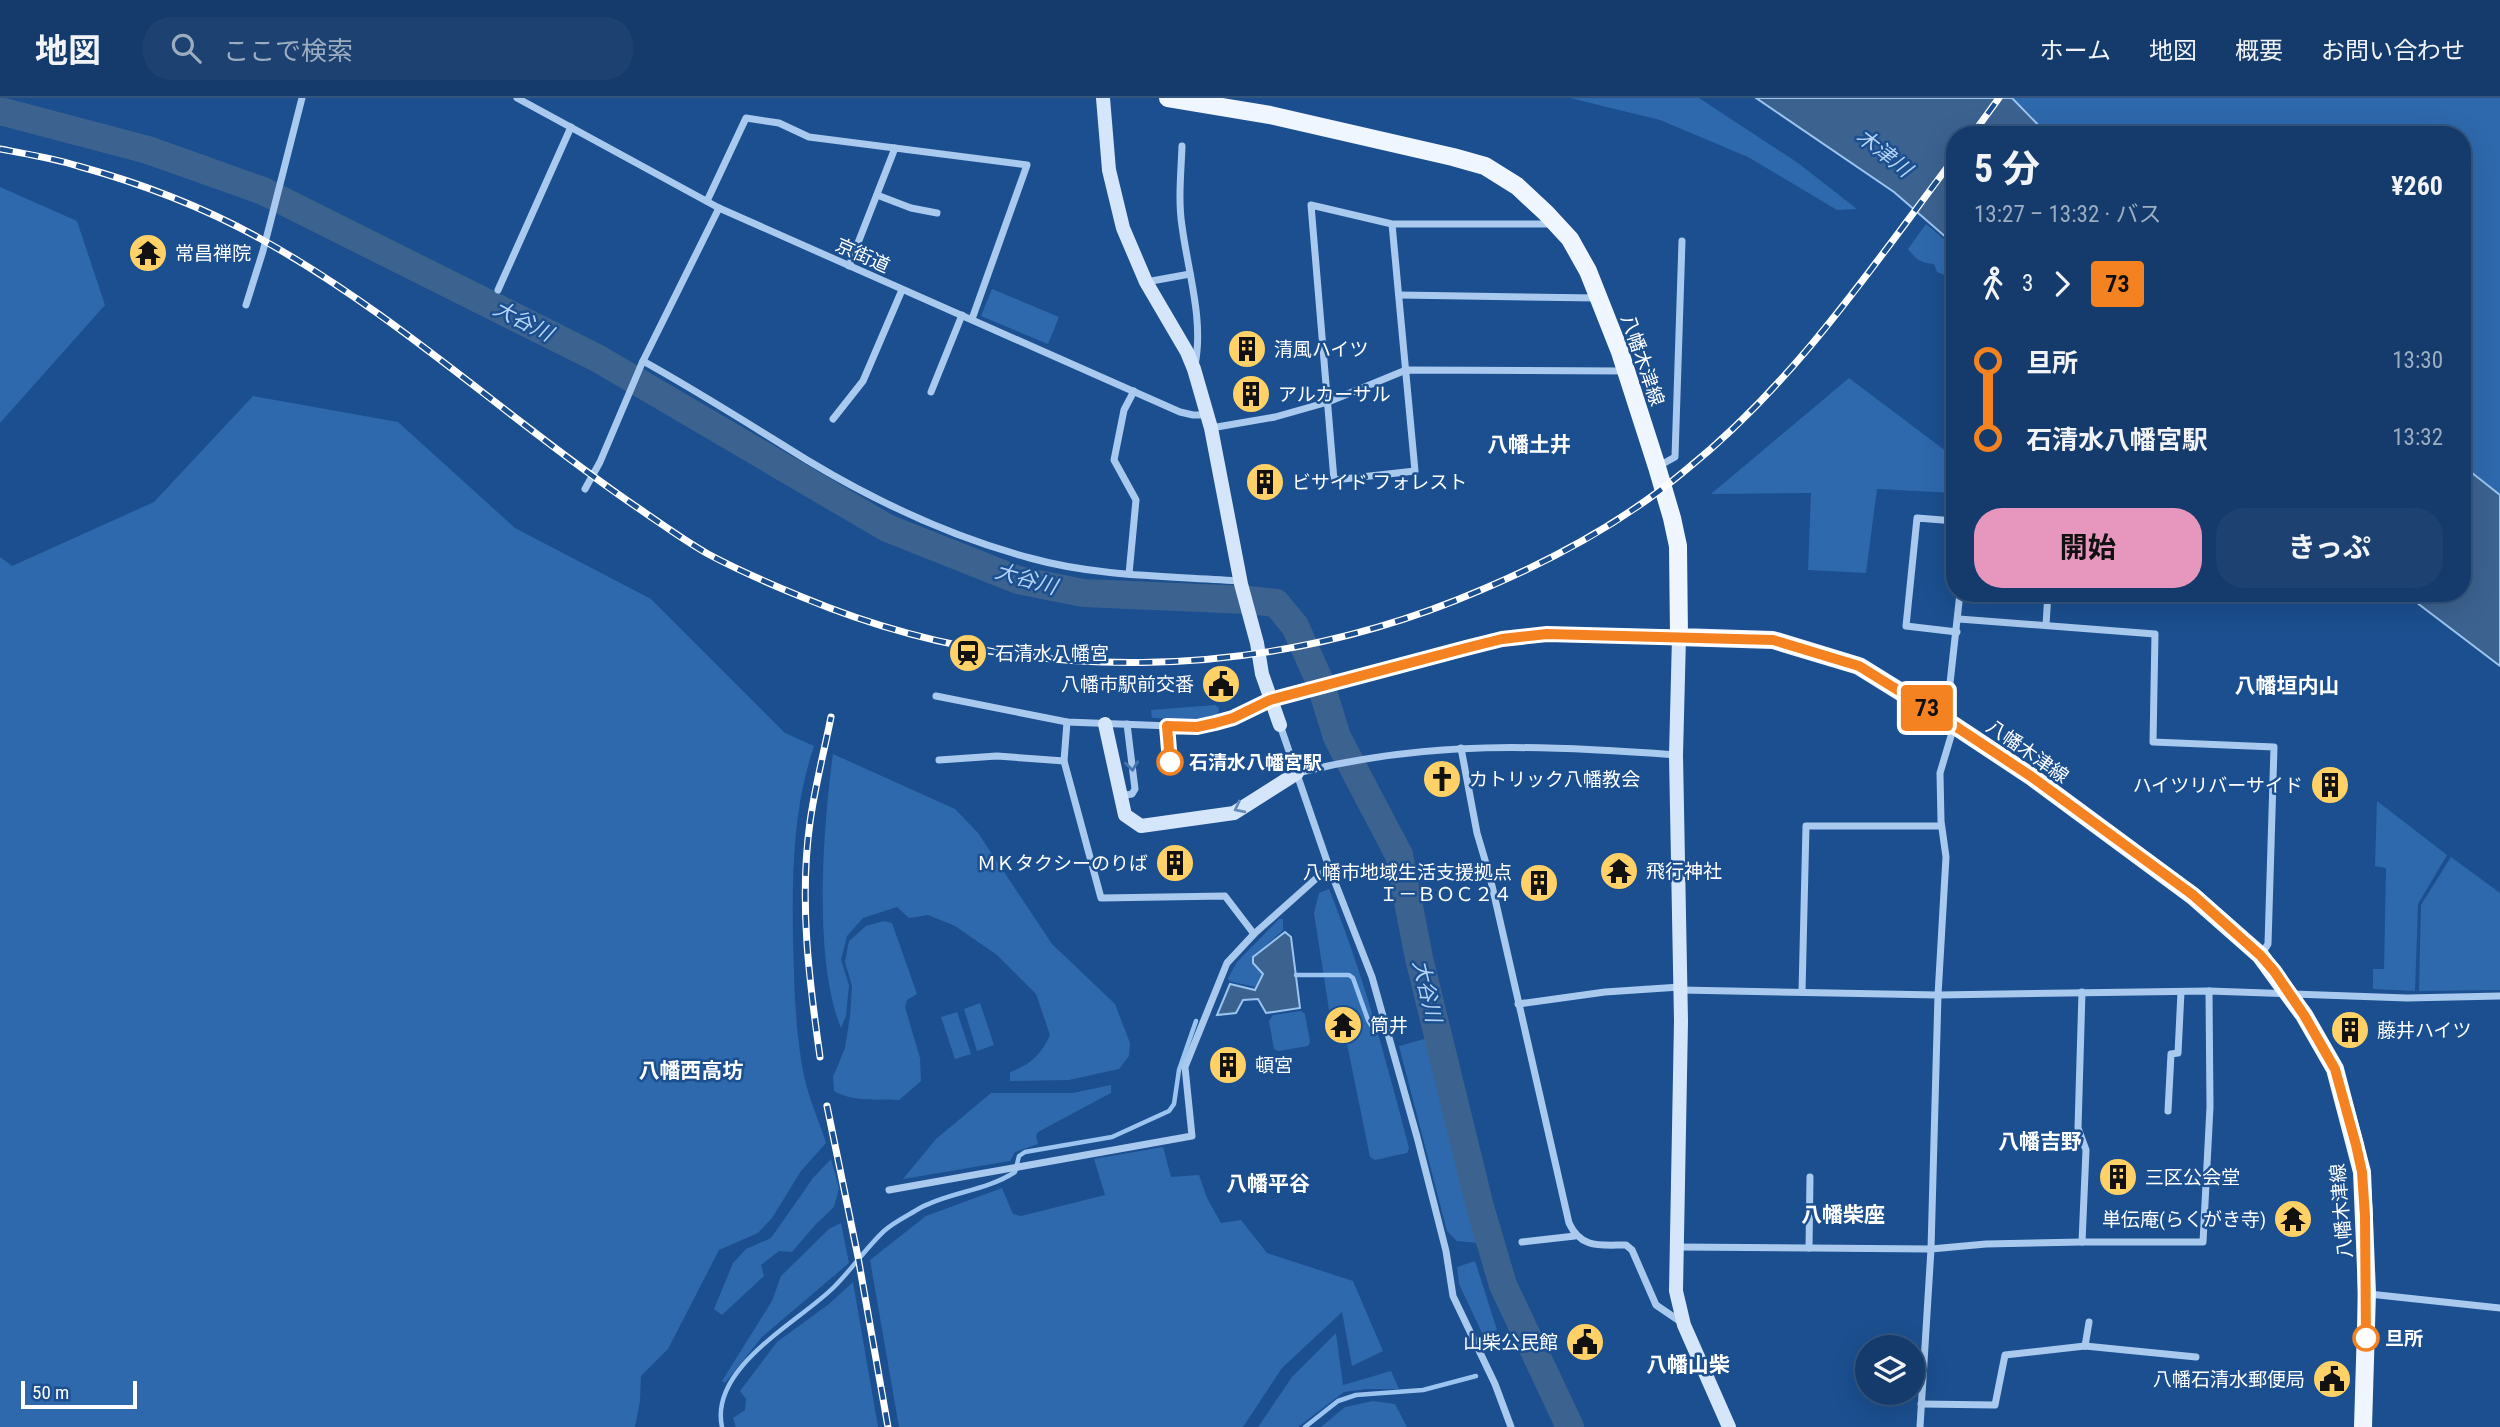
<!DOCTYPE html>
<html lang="ja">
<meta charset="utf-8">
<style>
body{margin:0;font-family:"Roboto Condensed","Noto Sans JP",sans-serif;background:#1d4271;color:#f1f3f6;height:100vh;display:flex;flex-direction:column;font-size:26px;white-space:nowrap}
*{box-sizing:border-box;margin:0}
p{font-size:23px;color:#9dadc1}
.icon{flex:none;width:38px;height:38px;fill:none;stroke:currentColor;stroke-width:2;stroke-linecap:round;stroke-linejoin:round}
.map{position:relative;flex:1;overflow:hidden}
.panel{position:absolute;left:1946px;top:28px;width:525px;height:476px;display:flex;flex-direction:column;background:#143b6b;border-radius:28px;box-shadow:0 7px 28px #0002,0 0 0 2px #33557e}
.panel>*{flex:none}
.badge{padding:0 14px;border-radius:5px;font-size:24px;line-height:46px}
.buttons{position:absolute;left:1855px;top:1237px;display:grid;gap:14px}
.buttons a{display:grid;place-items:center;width:70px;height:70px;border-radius:50%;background:#143b6b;box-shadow:0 7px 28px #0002,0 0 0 2px #33557e;font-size:35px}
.scale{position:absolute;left:21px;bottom:18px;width:116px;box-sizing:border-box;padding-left:7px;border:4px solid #fff;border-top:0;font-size:19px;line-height:24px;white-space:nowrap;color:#fff;-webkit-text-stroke:5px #1b4f8f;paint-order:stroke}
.map>.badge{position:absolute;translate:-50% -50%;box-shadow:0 0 0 4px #fff}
.legs{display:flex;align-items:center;gap:10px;height:77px;padding:0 28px;font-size:23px}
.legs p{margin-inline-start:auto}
.headline{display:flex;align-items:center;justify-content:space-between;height:119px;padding:0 28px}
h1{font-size:38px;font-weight:700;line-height:52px}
.cta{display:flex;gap:14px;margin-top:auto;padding:14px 28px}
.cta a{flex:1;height:80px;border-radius:28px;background:#e797bd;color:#111;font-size:28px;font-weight:700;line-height:80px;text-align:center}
.cta a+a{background:#1d4271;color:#f1f3f6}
ul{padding:0 28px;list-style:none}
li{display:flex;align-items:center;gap:24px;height:77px;font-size:26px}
li i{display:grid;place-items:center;width:10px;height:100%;margin:0 9px;background:currentColor}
li i::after{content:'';width:18px;height:18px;margin:-9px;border:5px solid;border-radius:50%;background:#143b6b}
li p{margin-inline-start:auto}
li:first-child i{background:linear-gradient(#0000 50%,currentColor 0)}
li:last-child i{background:linear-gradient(currentColor 50%,#0000 0)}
header{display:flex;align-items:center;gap:42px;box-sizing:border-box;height:98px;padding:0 35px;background:#143b6b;border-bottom:2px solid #33557e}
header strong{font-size:33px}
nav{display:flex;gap:38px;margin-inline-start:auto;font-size:24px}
.search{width:490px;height:63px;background:#1d4271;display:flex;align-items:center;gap:18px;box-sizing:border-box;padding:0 24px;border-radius:28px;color:#9dadc1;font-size:26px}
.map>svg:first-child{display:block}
</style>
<header>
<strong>地図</strong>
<div class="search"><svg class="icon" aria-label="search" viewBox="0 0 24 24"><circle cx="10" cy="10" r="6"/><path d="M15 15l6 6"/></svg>ここで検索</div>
<nav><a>ホーム</a><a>地図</a><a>概要</a><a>お問い合わせ</a></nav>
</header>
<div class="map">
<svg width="2500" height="1329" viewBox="0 0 2500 1329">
<rect width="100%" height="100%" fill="#1b4f8f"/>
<g fill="#2e69ad">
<polygon points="1570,0 1699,0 1798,65 1857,111 1837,112 1748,59 1660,22"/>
<polygon points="2012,0 2500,0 2500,397 2462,367 2462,37 2048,37"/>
<polygon points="0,89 77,123 105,207 0,325"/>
<path d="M 1926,126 L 1955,150 L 1955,181 L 1937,174 L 1934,166 C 1920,165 1916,161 1908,151 Z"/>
<polygon points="992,191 1059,219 1048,246 981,218"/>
<polygon points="1849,280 1955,360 1955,395 1877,391 1866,475 1808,472 1811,395 1711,396"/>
<path d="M 253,298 L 398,324 L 515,430 L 651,501 L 785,635 L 814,648 C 793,710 792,775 793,839 C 794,886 795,933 804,978 C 809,1001 819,1023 826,1045 L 801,1073 L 772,1120 L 758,1135 L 719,1152 L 668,1251 L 641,1278 L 640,1303 L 635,1329 L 0,1329 L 0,459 L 12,468 L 154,404 Z"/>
<polygon points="1215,607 1219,610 1218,617 1192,622 1152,620 1151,612"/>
<path d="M 833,656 L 955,711 L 978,735 L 1052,846 L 1115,906 L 1130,945 L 1129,958 L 1119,971 L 1069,982 L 1010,983 L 1010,974 C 1030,967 1042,956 1050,937 L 1036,896 L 997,857 L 955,828 L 928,817 L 909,820 L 897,809 L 863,820 L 847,838 L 841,862 L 849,887 L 846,918 L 841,930 C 813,861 823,730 833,656 Z"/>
<polygon points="2377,703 2447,757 2418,806 2415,893 2373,891 2373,871 2384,871 2386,770 2375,768"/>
<polygon points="2451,759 2500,795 2500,892 2419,893 2421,807"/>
<path d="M 1329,791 C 1363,875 1386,962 1409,1050 L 1407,1055 L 1375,1062 L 1370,1059 L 1345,936 L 1354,932 L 1351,914 L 1332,915 L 1329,912 L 1314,815 L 1319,795 Z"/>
<polygon points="1279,821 1283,821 1283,832 1252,860 1252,866 1261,873 1261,877 1255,889 1229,883 1228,880 1237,864"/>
<path d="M 884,823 L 892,825 L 917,896 L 907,902 L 905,909 L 920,960 L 921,983 L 899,1002 C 879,1001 852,1004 834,993 L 833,979 L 845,950 L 850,918 L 852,888 L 845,864 L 849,843 L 866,828 Z"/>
<polygon points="980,905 994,947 977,953 964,911"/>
<polygon points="1301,913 1305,916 1310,944 1308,948 1278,953 1274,951 1269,923 1273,917"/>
<polygon points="957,914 971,956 955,961 941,919"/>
<polygon points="1428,940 1480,1145 1457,1143 1447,1133 1399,948"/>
<polygon points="1111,987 1111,995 1038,1034 1036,1038 1038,1046 1015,1054 1010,1063 903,1081 936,1041 991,995 1073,995"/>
<polygon points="1163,1049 1171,1079 1199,1077 1207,1100 1221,1125 1241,1122 1267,1155 1353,1183 1383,1253 1352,1268 1342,1214 1282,1270 1243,1329 899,1329 870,1162 926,1118 1002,1090 1013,1116 1021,1118 1105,1097 1094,1061"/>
<polygon points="831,1061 839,1090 834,1109 816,1126 792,1154 779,1153 761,1167 764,1178 722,1217 714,1211 733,1165 746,1151 771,1140 813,1080"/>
<polygon points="841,1125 849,1165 762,1239 725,1285 722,1283 772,1203 781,1178 829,1131"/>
<polygon points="1475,1163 1497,1232 1483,1237 1459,1186 1457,1169"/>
<polygon points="853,1184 878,1329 736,1329 733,1320 745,1312 746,1301 740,1293 777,1244 829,1206"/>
<polygon points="1336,1235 1343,1287 1391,1273 1399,1291 1367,1291 1344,1294 1298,1329 1258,1329 1292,1279"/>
<polygon points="1373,1303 1395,1306 1407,1329 1321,1329 1345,1309"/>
</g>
<g fill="#3c6290" stroke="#9cc4f0" stroke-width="2">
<polygon points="1756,0 2012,0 2048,37 1955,37 1955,147 1894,94"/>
<polygon points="2462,367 2500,397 2500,568 2404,495 2462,495"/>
<polygon points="1285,834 1291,839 1300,910 1266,915 1258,901 1243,902 1236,915 1217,917 1230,886 1255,892 1263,876 1253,865 1253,859"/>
</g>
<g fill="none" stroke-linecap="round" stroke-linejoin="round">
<g stroke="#9cc4f0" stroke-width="4.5">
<polyline points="1296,877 1349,877 1353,880 1368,922 1371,927"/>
<path d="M 722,1329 C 709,1269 799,1224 834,1189 C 852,1171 866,1150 884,1133 C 894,1124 909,1117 920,1110 C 949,1094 986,1093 1015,1074 L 1019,1058 L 1025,1054 L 1112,1039 L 1169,1013 L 1174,1006 L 1179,972 L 1196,923"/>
<polyline points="1305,1329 1338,1303 1356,1297 1423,1292 1476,1278"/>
</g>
<polyline stroke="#3c6290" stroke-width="28" points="0,13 148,52 263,93 597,260 887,430 1018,482 1083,495 1248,502 1276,505 1295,528 1320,584 1337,639 1399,757 1419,860 1480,1109 1503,1187 1570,1329"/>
<g stroke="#a9c9ee" stroke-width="7">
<polyline points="517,0 719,110 1180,314 1193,317 1207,317"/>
<path d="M 1182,48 C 1181,75 1178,102 1182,128 C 1188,174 1204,222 1195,267"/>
<polyline points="877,97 911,110 937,115"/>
<polyline points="707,103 746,20 779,25 809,39 1027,67 972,221"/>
<polyline points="1392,126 1415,373 1334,382 1311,107 1392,126 1551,126"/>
<polyline points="849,168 895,50"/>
<polyline points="1146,184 1190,176"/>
<polyline points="498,192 571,29"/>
<polyline points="1399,197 1598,200"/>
<polyline points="246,207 263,153 302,0"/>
<path d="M 643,263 C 699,294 752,328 807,362 C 875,403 952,439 1030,460 C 1098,479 1170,478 1241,483"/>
<polyline points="931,294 962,217"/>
<polyline points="833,321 863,283 902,192"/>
<polyline points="1211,330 1275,319 1328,304 1406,272 1625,273"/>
<polyline points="1657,369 1675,359 1682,143"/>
<polyline points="585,391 600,364 642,265 719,110"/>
<polyline points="1955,423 1917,420 1906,528 1957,534"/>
<polyline points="1129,476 1136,402 1114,362 1124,312 1134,293"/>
<polyline points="1959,521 2155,536 2153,644 2274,649 2268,846 2261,857"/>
<polyline points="2046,527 2048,495"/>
<polyline points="936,598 1067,624 1197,629 1233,620 1271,602"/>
<polyline points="1946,621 1960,495"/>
<polyline points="1067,624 1064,663 1101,800 1225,798 1254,836"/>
<polyline points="1280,627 1329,769 1372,879 1417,1039 1446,1153 1453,1198 1495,1286 1511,1329"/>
<path d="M 1461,650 L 1477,735 L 1490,779 L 1569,1125 C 1581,1151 1600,1147 1626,1147 L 1632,1152 L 1656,1207 L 1681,1224"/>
<polyline points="939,662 997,658 1064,663"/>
<path d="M 1297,675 C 1428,642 1543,647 1676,657"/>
<polyline points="1120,698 1132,696 1135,691 1127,626"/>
<polyline points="1681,892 1938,897 2209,893 2407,900 2500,898"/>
<polyline points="1802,894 1806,728 1941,728"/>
<polyline points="2082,894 2078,1030 2086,1052 2082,1144"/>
<polyline points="1518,906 1605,894 1680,889"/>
<polyline points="2168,1013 2171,956 2178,955 2181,894"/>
<polyline points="889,1092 1192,1038 1185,969 1227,865 1254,836 1329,769"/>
<polyline points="1522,1144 1575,1138"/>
<polyline points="1677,1149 1931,1151 1986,1146 2082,1144 2203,1144 2210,1009 2209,893"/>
<polyline points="1809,1150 1810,1079"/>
<polyline points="2369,1196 2500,1210"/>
<polyline points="2085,1248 2089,1224"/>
<polyline points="1921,1306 1995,1307 2005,1257 2085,1248 2196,1259"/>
<polyline points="1920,1329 1931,1151 1938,897 1946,759 1941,723 1940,675 1954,628"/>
</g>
<g stroke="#d6e6fa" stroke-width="14">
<polyline points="1103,0 1109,72 1123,130 1146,184 1187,254 1194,271 1211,330 1241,486 1257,545 1262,576 1280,627"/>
<polyline points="1271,602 1502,541 1547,536 1679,539 1676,657 1681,923 1676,1193 1684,1227 1729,1329"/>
<polyline points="1105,626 1125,717 1141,728 1234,715 1297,675"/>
</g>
<polyline stroke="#f0f6ff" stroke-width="18" points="1168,0 1270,17 1453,59 1485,68 1517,88 1546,115 1570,141 1588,173 1620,254 1657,369 1672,420 1678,448 1679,539 1773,542 1859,568 1946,622 2032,679 2193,798 2260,857 2304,917 2335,971 2362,1074 2367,1195 2363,1329"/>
<defs>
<g id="rail">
<polyline points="1972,37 1999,0"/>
<path d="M 0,51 C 26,56 53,60 78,68 C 140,85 203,109 259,140 C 396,215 512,325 641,412 C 663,427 685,443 708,456 C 738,472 770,486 802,499 C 1020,590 1264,585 1481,492 C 1555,461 1625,423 1687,371 C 1795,284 1872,169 1955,59"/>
<path d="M 820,959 C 809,881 799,803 810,724 C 815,688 824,654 831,619"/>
<polyline points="827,1008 858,1159 888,1329"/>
</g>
</defs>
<use href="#rail" stroke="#fff" stroke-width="7"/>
<use href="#rail" stroke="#1b4f8f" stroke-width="4.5" stroke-dasharray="13" stroke-linecap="butt"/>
</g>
<defs><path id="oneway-chevron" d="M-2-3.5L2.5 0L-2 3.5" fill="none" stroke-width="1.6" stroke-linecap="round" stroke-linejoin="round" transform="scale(1.75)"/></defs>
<use stroke="#4674ac" href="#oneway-chevron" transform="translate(1132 668) rotate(83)"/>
<use stroke="#668bba" href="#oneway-chevron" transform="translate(1239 710) rotate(153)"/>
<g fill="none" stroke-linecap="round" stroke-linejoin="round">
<defs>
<polyline id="line-1" points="1170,664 1167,628 1197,629 1215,625 1233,620 1270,602 1466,550 1502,541 1547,536 1773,542 1859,568 1946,622 2032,679 2193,797 2260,857 2274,873 2304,917 2335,971 2356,1047 2362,1074 2365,1118 2366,1240"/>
</defs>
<use href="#line-1" stroke="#fff" stroke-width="16"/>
<use href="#line-1" stroke="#f58220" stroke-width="10"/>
</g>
<defs>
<symbol id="temple-disc" viewBox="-11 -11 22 22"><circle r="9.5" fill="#ffd166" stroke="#1b4f8f"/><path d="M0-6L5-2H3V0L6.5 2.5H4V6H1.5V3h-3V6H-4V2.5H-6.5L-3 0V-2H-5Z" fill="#111"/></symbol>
<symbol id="building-disc" viewBox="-11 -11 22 22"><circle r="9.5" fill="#ffd166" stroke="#1b4f8f"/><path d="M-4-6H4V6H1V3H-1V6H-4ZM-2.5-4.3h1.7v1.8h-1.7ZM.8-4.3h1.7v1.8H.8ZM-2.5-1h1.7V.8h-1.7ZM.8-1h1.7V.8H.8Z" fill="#111"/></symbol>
<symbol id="station-disc" viewBox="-11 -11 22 22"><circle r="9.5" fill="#ffd166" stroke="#1b4f8f"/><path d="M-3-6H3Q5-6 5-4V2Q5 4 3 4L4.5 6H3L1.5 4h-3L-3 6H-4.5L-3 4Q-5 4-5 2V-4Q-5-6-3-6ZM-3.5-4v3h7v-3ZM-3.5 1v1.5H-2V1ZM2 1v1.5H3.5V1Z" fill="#111"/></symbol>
<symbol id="civic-disc" viewBox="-11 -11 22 22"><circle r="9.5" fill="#ffd166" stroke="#1b4f8f"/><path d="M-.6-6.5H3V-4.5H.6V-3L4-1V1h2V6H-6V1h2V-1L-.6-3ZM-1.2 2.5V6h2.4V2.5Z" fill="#111"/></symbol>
<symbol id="church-disc" viewBox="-11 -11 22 22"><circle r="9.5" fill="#ffd166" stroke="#1b4f8f"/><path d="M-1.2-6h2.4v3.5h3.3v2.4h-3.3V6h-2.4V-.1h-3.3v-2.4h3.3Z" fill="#111"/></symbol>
</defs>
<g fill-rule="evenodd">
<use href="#temple-disc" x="126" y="133" width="44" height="44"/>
<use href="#building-disc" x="1225" y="229" width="44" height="44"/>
<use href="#building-disc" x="1229" y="274" width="44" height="44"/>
<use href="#building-disc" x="1243" y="362" width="44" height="44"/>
<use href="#station-disc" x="946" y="533" width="44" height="44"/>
<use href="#civic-disc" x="1199" y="564" width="44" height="44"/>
<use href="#church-disc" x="1420" y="659" width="44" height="44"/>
<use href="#building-disc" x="2308" y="665" width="44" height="44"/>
<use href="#building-disc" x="1153" y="743" width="44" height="44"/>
<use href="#temple-disc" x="1597" y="751" width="44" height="44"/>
<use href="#building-disc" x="1517" y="763" width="44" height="44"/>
<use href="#temple-disc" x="1321" y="905" width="44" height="44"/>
<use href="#building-disc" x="2328" y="910" width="44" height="44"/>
<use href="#building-disc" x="1206" y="945" width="44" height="44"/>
<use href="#building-disc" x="2096" y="1057" width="44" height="44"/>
<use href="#temple-disc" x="2271" y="1099" width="44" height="44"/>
<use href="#civic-disc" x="1563" y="1222" width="44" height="44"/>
<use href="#civic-disc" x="2310" y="1259" width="44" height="44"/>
</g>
<g fill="#fff" stroke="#f58220" stroke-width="3.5">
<circle cx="1170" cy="664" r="12"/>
<circle cx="2366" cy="1240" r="12"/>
</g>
<g text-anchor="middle" stroke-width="5" stroke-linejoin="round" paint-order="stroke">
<g font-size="19" fill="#fff" stroke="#1b4f8f" text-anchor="start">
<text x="175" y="162">常昌禅院</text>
<text x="1274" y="258">清風ハイツ</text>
<text x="1278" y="303">アルカーサル</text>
<text x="1292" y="391">ビサイド フォレスト</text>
<text x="995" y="562">石清水八幡宮</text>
<text x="1194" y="593" text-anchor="end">八幡市駅前交番</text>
<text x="1469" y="688">カトリック八幡教会</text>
<text x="2303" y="694" text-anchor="end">ハイツリバーサイド</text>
<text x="1148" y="772" text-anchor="end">ＭＫタクシーのりば</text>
<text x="1646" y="780">飛行神社</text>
<text x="1512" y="781" text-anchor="end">八幡市地域生活支援拠点<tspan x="1512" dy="22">Ｉ－ＢＯＣ２４</tspan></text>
<text x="1370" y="934">筒井</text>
<text x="2377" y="939">藤井ハイツ</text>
<text x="1255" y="974">頓宮</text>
<text x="2145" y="1086">三区公会堂</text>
<text x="2266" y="1128" text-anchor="end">単伝庵(らくがき寺)</text>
<text x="1558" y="1251" text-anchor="end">山柴公民館</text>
<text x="2305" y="1288" text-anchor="end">八幡石清水郵便局</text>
</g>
<g font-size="19" fill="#fff" stroke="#1b4f8f">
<text transform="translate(863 157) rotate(24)" y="7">京街道</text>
<text transform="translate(1643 262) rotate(71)" y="7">八幡木津線</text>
<text transform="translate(2028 653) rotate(35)" y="7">八幡木津線</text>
<text transform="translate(2341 1113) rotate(-95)" y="7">八幡木津線</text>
</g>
<g font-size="19" font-weight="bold" fill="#fff" stroke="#1b4f8f" text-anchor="start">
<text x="1189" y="671">石清水八幡宮駅</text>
<text x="2385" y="1247">旦所</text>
</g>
<g font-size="21" font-style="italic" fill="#b5d3f5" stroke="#1b4f8f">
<text transform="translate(1884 55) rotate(38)" y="7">木津川</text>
<text transform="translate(523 223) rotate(27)" y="7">大谷川</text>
<text transform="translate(1026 481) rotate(16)" y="7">大谷川</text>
<text transform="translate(1427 893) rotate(77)" y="7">大谷川</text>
</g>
<g font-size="21" font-weight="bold" fill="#fff" stroke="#1b4f8f">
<text x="1529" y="354">八幡土井</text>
<text x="2287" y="595">八幡垣内山</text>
<text x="691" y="980">八幡西高坊</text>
<text x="2040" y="1051">八幡吉野</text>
<text x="1268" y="1093">八幡平谷</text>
<text x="1843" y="1124">八幡柴座</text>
<text x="1688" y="1274">八幡山柴</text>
</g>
</g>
</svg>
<div class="buttons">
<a><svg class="icon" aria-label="layers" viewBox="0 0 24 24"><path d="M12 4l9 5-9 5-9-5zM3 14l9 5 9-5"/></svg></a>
</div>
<div class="scale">50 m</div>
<b class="badge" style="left:1927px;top:610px;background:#f58220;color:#111">73</b>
<section class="panel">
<div class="headline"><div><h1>5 分</h1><p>13:27 – 13:32 · バス</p></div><b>¥260</b></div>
<div class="legs"><svg class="icon" aria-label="walk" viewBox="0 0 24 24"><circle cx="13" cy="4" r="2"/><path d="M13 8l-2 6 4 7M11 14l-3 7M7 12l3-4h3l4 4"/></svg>3<svg class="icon" aria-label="forward" viewBox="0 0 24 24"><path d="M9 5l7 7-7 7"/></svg><b class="badge" style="background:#f58220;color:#111">73</b></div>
<ul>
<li><i style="color:#f58220"></i><b>旦所</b><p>13:30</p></li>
<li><i style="color:#f58220"></i><b>石清水八幡宮駅</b><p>13:32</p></li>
</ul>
<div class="cta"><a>開始</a><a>きっぷ</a></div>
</section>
</div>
